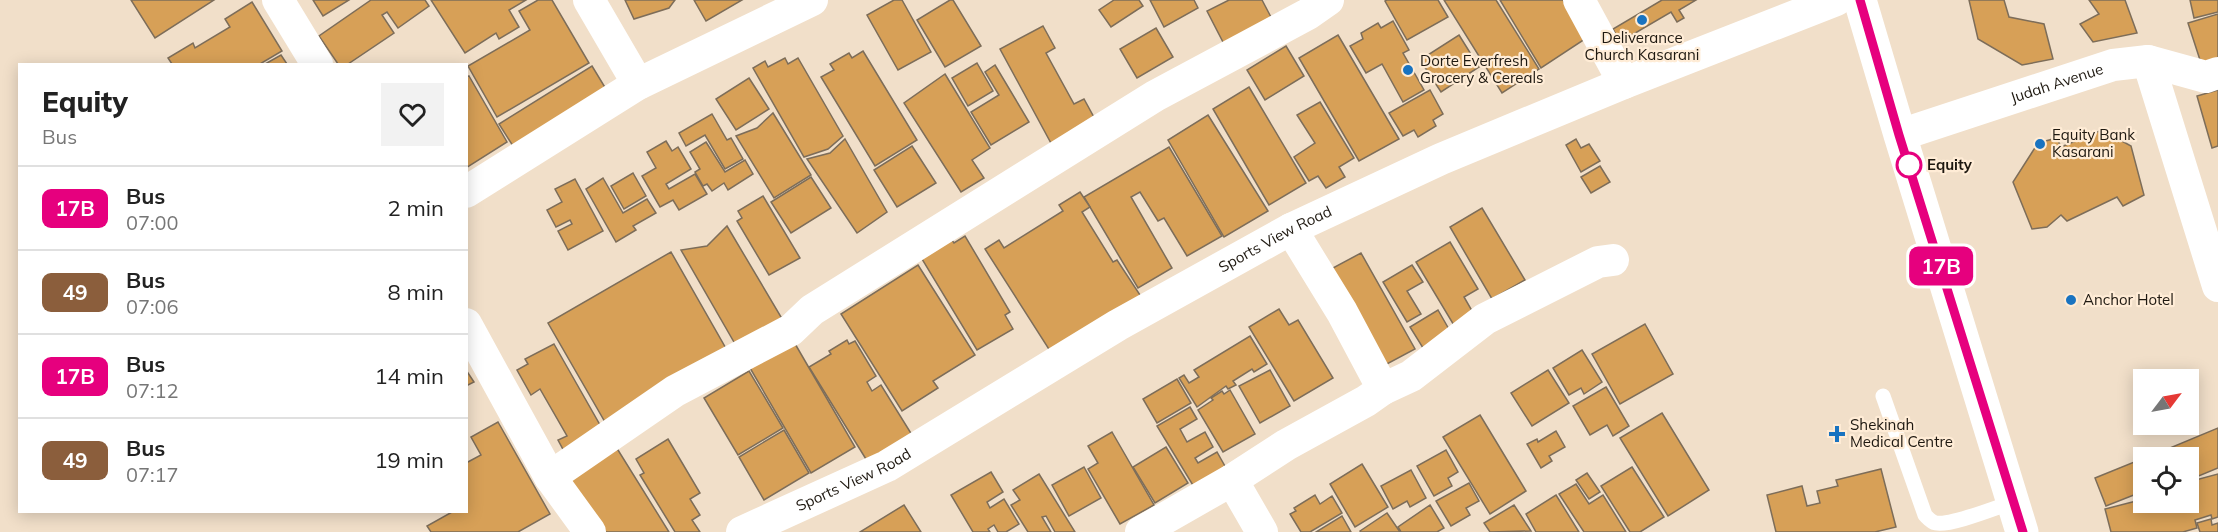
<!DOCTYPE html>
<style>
body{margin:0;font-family:Mulish,sans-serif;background:#f2f2f2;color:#222;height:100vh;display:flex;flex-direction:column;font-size:22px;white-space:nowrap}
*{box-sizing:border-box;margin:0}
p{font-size:20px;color:#767676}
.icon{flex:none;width:33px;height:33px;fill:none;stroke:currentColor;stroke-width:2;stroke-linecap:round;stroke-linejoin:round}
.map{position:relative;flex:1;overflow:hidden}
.sheet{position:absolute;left:18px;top:63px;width:450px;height:450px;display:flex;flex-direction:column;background:#fff;border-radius:0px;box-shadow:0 3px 15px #0003}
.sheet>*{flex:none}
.badge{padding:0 12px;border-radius:9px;font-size:21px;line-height:39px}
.needle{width:39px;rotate:58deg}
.buttons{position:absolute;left:2133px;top:369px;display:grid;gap:12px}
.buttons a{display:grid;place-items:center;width:66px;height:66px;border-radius:0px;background:#fff;box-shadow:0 3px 15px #0003;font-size:30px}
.map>.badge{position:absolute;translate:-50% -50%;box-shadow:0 0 0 3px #fff}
.round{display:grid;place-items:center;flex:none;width:63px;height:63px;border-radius:0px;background:#f2f2f2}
.head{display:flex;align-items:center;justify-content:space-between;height:102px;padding:0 24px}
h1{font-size:28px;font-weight:800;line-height:45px}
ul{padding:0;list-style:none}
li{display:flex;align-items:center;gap:18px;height:84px;padding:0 24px;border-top:2px solid #e0e0e0}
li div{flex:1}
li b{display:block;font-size:22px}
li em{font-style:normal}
li .badge{min-width:66px;font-weight:700;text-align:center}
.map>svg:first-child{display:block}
</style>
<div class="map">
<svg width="2218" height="532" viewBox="0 0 2218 532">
<rect width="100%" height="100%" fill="#f1dfc9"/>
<g fill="#d7a057" stroke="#7d6d59" stroke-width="1.5">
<polygon points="131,0 214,0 155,38"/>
<polygon points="313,0 349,0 323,16"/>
<polygon points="371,0 425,0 429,6 398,28 387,12 382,15 394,33 348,64 338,64 319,36"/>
<polygon points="431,0 526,0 509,10 519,27 499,39 496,33 465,53"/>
<polygon points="538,0 552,0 589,63 497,117 468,66 530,30 519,11"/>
<polygon points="625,0 675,0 669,8 634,19"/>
<polygon points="694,0 742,0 706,21"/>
<polygon points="894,0 902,0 931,52 898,70 867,15"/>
<polygon points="950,0 953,0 981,46 945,67 917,20"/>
<polygon points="1114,0 1139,0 1143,6 1111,27 1099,10"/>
<polygon points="1150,0 1194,0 1198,8 1164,27"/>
<polygon points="1229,0 1262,0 1272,19 1224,44 1207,11"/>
<polygon points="1387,0 1438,0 1448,17 1407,40 1385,1"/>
<polygon points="1444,0 1496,0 1539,69 1502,93"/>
<polygon points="1500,0 1563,0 1585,39 1541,68"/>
<polygon points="1662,0 1696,0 1679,10 1684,18 1677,22 1671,12 1620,42 1613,29"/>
<polygon points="1969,0 2004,0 2009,17 2044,24 2053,59 2022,65 1978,39"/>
<polygon points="2089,0 2125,0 2137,33 2093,42 2080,24 2099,14"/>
<polygon points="2190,0 2218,0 2218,12 2194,18"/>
<polygon points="252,2 282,51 260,64 172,64 168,58 193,43 195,48 230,27 225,19"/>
<polygon points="2218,14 2218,58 2201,63 2188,23"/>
<polygon points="1393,21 1409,50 1403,53 1424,90 1403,102 1382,64 1366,73 1350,46 1363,39 1361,33 1378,23 1381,28"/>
<polygon points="1043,26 1055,48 1046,53 1074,104 1084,99 1096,121 1052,145 1000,49"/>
<polygon points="1156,28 1173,57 1137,78 1120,49"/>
<polygon points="1338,35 1399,139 1359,161 1299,58"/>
<polygon points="1459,35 1479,67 1441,92 1420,60"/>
<polygon points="1286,46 1304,76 1265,100 1247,70"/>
<polygon points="863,51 917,140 875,166 821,77 834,70 830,64 849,53 852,58"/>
<polygon points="281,55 287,64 265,64"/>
<polygon points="785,58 788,64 798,58 843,136 828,149 804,157 753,68 765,61 768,67"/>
<polygon points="977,63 993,91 968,106 952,78"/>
<polygon points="995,65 1029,122 991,145 971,112 999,95 985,72"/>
<polygon points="592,66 606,89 513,146 499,124"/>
<polygon points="945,74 990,148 972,160 984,178 961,192 904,103"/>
<polygon points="469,76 507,142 466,168 466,77"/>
<polygon points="749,78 769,109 736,130 716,99"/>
<polygon points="1249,87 1306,183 1269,205 1213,109"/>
<polygon points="1430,90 1443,114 1433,120 1436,126 1418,137 1414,130 1403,136 1389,113"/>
<polygon points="2218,90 2218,146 2212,148 2197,96"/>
<polygon points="1320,102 1354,158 1339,167 1345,177 1326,188 1318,176 1309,181 1294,157 1315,143 1297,115"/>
<polygon points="773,113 811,175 774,198 736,136 757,128"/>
<polygon points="712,114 727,140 731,138 743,159 725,169 705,135 686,146 679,133"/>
<polygon points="1208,115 1268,211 1224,237 1168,140"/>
<polygon points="2102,130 2131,146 2144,195 2123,206 2117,197 2067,221 2061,215 2047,227 2032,229 2013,182 2038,143 2057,138 2061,147"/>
<polygon points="845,139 887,212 857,233 807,159 830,153"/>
<polygon points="1576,139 1581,148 1589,144 1600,161 1581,172 1566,145"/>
<polygon points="666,141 672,151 678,147 691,169 666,184 669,189 695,174 707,194 679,210 673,200 660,207 642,176 656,168 647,152"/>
<polygon points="706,142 725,172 745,160 753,174 728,190 724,183 712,191 707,184 703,186 695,172 700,169 690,152"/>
<polygon points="912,146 936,183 897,207 874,170"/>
<polygon points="1169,147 1222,236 1187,256 1164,218 1158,221 1140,192 1131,197 1172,268 1138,288 1084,197"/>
<polygon points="1600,166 1610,182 1591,193 1581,177"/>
<polygon points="633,173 646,196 624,209 611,186"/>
<polygon points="811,177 831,208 791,233 771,202"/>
<polygon points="603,178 623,213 647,199 656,213 633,226 636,230 616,242 586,189"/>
<polygon points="575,179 603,231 568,250 558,231 572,224 570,220 556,227 547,210 562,202 555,189"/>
<polygon points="1080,192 1090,207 1082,212 1113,262 1117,260 1142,298 1052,354 985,249 999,240 1004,248 1063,211 1059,205"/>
<polygon points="763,196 800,258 769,275 737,221 742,218 738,211"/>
<polygon points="1482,208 1525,280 1492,299 1450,227"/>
<polygon points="727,226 784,322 738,349 681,250 707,246"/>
<polygon points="949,236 954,243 965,236 1010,312 1005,315 1013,329 977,350 919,254"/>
<polygon points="1450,242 1478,289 1464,297 1475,316 1455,327 1416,262"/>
<polygon points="671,252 728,352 605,422 548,323"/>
<polygon points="1361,253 1415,349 1385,365 1331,269"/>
<polygon points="918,265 975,355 933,381 938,388 902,411 841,314"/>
<polygon points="1412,265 1423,282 1407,291 1421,314 1407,322 1383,282"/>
<polygon points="1279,309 1289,325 1298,320 1333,378 1294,401 1249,327"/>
<polygon points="1438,310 1454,338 1428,356 1410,327"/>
<polygon points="1645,324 1673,374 1620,404 1592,354"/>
<polygon points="1250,336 1267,364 1254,372 1252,369 1233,381 1236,385 1228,389 1226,386 1197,407 1179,378 1184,375 1189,383 1199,377 1194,370"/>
<polygon points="847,340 849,344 855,341 876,376 867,382 872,391 881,385 917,443 869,464 809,367 831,354 829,351"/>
<polygon points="794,342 855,447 811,473 750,368"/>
<polygon points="554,344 604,432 565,453 558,440 567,436 540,389 531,395 517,370 528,364 525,359"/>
<polygon points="1582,350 1602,382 1584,394 1581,388 1569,395 1553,368"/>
<polygon points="466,370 474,382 466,386"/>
<polygon points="1270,370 1290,406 1260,423 1239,386"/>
<polygon points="1548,370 1569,403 1532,426 1511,393"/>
<polygon points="749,371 783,428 738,455 704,398"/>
<polygon points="1177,379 1191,403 1157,423 1143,399"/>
<polygon points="1606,387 1629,426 1613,436 1607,425 1590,435 1573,406"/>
<polygon points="1230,390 1255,434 1223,452 1198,410 1213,400 1211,398 1222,391 1224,394"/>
<polygon points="1190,407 1197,419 1180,429 1187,442 1205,432 1213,447 1195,458 1198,463 1217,452 1226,468 1194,487 1157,426"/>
<polygon points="1662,413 1709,490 1668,516 1620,438"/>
<polygon points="1480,415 1526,491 1490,514 1443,437"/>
<polygon points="498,422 550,514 518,532 431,532 427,526 452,512 466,512 466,463 481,455 471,437"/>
<polygon points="2218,428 2218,468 2189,480 2188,458 2146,458"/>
<polygon points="784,430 809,473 764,500 739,457"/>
<polygon points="1556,431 1565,447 1549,456 1552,461 1541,468 1527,444 1537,439 1538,442"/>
<polygon points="1112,432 1154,505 1120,524 1088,469 1098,463 1088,446"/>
<polygon points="668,439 700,493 690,499 700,515 692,520 700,532 675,532 640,475 644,473 636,459"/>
<polygon points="613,442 669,532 602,532 565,472"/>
<polygon points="1166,447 1188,483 1155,503 1133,467"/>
<polygon points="1446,450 1458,472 1448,478 1452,486 1434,496 1417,466"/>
<polygon points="2144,458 2144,491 2106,506 2095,478"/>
<polygon points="1362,464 1388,507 1355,527 1330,484"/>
<polygon points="1084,467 1101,498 1069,516 1052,485"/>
<polygon points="1632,467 1664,517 1640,532 1630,532 1601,486"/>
<polygon points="1881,469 1896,527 1875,532 1776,532 1767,495 1802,486 1807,506 1820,503 1817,491 1838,486 1836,480"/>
<polygon points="1411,470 1426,498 1410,507 1407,501 1393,509 1381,486"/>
<polygon points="991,472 1003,492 987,502 990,508 1004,499 1019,524 1006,532 998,532 994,525 988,529 990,532 973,532 951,495"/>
<polygon points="1587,473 1600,492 1589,499 1576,480"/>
<polygon points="1039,474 1075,532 1055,532 1046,516 1042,517 1051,532 1028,532 1011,505 1020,500 1013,490"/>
<polygon points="2218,474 2218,517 2212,519 2211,515 2195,520 2197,528 2183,532 2111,532 2105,509 2144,499 2144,502 2166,502 2167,507 2188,502 2197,498 2195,495 2188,497 2188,482"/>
<polygon points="1469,483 1479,501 1466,508 1470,515 1451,526 1436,501"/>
<polygon points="1576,484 1589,504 1603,495 1626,532 1584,532 1559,494"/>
<polygon points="1315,495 1320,504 1332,496 1342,513 1310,532 1301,532 1290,514 1296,511 1294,508"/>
<polygon points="1556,495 1579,532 1536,532 1526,514"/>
<polygon points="904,505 921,532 860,532"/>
<polygon points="1430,505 1444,528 1437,532 1401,532 1398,527"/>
<polygon points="1514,505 1531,531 1490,532 1484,523"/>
<polygon points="1387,513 1400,532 1361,532 1360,531"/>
<polygon points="1342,516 1351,532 1316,532"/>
<polygon points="2211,519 2212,525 2218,523 2218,532 2200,532 2197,523"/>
</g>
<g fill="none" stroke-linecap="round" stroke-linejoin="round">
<path stroke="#fff" stroke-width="15" d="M 1883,396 L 1925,515 C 1928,518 1931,522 1936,523 C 1951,526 1997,507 2013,502"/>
<g stroke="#fff" stroke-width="32">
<polyline points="278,0 317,64"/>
<polyline points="589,0 638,84"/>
<polyline points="1579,0 1624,83"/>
<polyline points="2148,61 2218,286"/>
<path id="s1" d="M 1900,135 L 2113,65 L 2148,61 L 2206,77 L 2218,73"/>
<polyline points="466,192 638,84 812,0"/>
<polyline points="466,324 550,477"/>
<polyline points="1383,389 1411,376 1485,319 1598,262 1613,260"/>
<polyline points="1232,480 1262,532"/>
<polyline points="590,532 550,477 675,391 791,330 812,310 1155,96 1308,14 1328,0"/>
<path id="s2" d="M 742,532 L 887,466 L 1118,325 L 1291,229 L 1441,159 L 1624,83 L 1836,0"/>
<polyline points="1141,532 1232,480 1286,445 1366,401 1383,389 1342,312 1291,229"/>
</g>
<polyline stroke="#fff" stroke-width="33" points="1860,0 1900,135 2022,532"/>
</g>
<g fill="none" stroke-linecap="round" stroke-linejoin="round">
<defs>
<polyline id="line" points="1860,0 1899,135 2023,532"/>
</defs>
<use href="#line" stroke="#fff" stroke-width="14"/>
<use href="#line" stroke="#e6007e" stroke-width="9"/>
</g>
<g fill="#1973c0" stroke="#ffecd6" stroke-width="2">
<circle cx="1642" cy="20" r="6"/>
<circle cx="1408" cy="70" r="6"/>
<circle cx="2040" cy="144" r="6"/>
<circle cx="2071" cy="300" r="6"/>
<path d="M1834 425h6v6h6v6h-6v6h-6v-6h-6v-6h6z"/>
</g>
<circle fill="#fff" stroke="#e6007e" stroke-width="3" cx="1909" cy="165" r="12"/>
<g text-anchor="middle" stroke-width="4.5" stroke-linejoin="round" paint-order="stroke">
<g font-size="15" fill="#1e1810" stroke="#ffecd6" text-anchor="start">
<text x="1642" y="43" text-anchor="middle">Deliverance<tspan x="1642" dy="17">Church Kasarani</tspan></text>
<text x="1420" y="66">Dorte Everfresh<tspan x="1420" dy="17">Grocery &amp; Cereals</tspan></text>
<text x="2052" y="140">Equity Bank<tspan x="2052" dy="17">Kasarani</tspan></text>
<text x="2083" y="305">Anchor Hotel</text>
<text x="1850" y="430">Shekinah<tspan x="1850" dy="17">Medical Centre</tspan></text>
</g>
<g font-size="15" fill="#1e1810" stroke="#ffecd6">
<text dy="5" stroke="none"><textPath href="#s1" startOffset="165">Judah Avenue</textPath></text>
<text dy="5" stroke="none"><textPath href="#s2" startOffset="609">Sports View Road</textPath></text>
<text dy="5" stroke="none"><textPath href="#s2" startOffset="123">Sports View Road</textPath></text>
</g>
<g font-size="15" font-weight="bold" fill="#1e1810" stroke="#ffecd6" text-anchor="start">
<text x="1927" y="170">Equity</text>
</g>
</g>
</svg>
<div class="buttons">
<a><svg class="needle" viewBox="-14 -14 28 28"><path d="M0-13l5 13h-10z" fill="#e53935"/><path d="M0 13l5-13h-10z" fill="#767676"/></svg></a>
<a><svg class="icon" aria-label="locate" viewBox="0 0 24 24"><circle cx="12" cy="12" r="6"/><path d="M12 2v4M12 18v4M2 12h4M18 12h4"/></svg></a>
</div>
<b class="badge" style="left:1941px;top:266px;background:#e6007e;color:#fff">17B</b>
<section class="sheet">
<div class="head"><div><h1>Equity</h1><p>Bus</p></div><a class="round"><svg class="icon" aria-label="heart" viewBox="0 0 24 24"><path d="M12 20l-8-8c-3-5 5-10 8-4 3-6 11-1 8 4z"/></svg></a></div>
<ul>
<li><span class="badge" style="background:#e6007e;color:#fff">17B</span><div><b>Bus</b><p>07:00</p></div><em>2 min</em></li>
<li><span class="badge" style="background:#8b5e3c;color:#fff">49</span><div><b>Bus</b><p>07:06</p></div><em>8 min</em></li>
<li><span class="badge" style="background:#e6007e;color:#fff">17B</span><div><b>Bus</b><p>07:12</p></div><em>14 min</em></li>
<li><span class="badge" style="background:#8b5e3c;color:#fff">49</span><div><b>Bus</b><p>07:17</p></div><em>19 min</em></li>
</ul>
</section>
</div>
